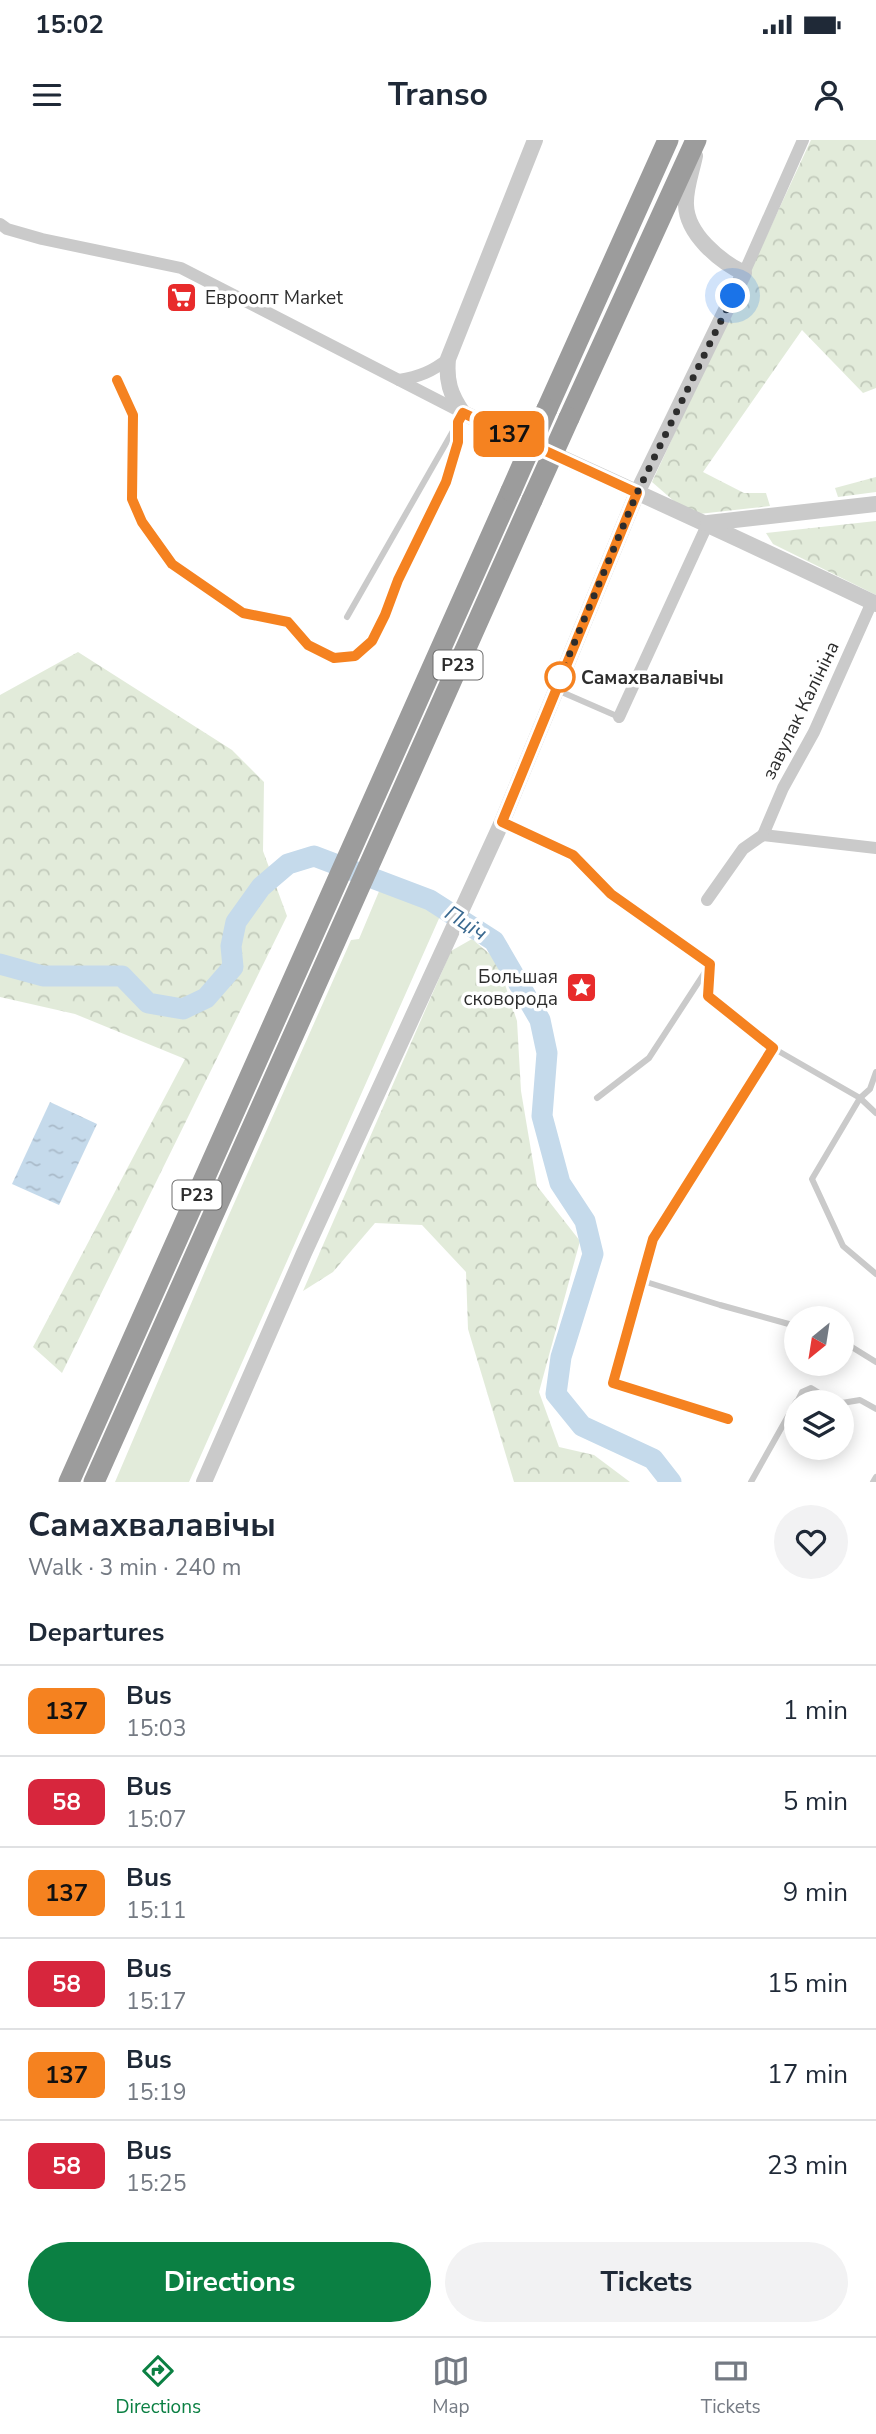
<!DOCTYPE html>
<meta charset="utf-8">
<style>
body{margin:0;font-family:"Nunito Sans",sans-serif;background:#f2f2f3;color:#1f2937;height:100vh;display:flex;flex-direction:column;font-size:26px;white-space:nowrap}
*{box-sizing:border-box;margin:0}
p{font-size:23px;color:#747a83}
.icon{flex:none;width:38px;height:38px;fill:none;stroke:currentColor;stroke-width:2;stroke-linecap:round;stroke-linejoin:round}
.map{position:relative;height:1342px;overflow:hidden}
.panel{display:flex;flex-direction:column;background:#fff;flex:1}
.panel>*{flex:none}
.badge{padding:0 14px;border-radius:10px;font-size:24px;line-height:46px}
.needle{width:46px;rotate:210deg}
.tools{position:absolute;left:784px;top:1166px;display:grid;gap:14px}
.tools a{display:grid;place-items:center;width:70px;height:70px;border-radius:50%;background:#fff;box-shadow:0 4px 18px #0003;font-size:35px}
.you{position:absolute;width:35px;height:35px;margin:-18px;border:5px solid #fff;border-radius:50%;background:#1a73e8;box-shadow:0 0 0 10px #1a73e833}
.map>.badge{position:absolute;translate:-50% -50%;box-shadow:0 0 0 4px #fff}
h2{padding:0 28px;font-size:26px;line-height:63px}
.round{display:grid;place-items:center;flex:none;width:74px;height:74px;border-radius:37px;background:#f2f2f3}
.head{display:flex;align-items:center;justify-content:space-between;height:119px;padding:0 28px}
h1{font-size:33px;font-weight:700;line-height:52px}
.action{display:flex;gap:14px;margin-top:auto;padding:14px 28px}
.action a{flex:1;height:80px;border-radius:42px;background:#0b8043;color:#fff;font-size:28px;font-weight:700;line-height:80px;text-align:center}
.action a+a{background:#f2f2f3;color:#1f2937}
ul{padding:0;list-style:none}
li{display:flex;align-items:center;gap:21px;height:91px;padding:0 28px;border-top:2px solid #e0e1e3}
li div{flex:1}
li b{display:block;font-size:26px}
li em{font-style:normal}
li .badge{min-width:77px;font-weight:700;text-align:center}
.status{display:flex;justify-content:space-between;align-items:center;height:49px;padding:0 35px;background:#fff;direction:ltr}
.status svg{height:19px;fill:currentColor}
header{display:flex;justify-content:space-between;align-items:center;height:91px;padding:0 28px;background:#fff;font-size:32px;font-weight:700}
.tabs{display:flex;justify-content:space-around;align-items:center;height:98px;border-top:2px solid #e0e1e3;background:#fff;font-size:19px;color:#747a83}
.tabs a{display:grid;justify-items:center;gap:4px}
.tabs .on{color:#0b8043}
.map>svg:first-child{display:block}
</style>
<div class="status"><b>15:02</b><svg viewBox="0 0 49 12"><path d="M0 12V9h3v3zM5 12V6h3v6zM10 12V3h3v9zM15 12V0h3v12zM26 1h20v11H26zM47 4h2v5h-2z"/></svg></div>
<header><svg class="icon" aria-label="menu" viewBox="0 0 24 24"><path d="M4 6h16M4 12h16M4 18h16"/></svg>Transo<svg class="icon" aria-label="person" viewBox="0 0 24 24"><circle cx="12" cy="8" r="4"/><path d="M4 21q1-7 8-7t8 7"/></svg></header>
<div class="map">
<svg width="876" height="1342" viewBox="0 0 876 1342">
<defs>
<pattern id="forest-crowns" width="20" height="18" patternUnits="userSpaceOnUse" patternTransform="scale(1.75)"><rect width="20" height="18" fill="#e2ebda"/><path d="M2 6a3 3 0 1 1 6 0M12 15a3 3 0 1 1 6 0" fill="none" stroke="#c2cabb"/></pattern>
<pattern id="water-ripples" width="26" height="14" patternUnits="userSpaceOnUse" patternTransform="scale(1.75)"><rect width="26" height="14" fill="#c5daeb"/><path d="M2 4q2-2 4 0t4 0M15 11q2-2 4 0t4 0" fill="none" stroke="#aabbca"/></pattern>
</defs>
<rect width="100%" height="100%" fill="#fff"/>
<polygon fill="#e2ebda" points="380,749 427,764 441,774 189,1342 115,1342 228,1077 351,800 359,799"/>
<g fill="url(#forest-crowns)">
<polygon points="811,0 876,0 876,248 863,253 802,190 703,332 744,353 766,353 770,366 690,375 652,342"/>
<polygon points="876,337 876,352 838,357 835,348"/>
<polygon points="876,381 876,455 773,404 766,393"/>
<polygon points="78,512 232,610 264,642 263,711 287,776 62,1233 33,1207 185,919 75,874 0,857 0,555"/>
<polygon points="472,799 497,820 517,881 521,951 537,1046 580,1101 539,1252 559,1307 594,1315 630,1342 514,1342 468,1189 466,1132 422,1085 375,1083 333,1132 303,1151 451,811"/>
</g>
<polygon fill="url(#water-ripples)" points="50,962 97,984 59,1065 12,1044"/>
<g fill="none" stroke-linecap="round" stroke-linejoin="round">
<polyline stroke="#c5daeb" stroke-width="21" points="0,824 43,836 122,836 148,863 183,869 206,858 233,827 231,806 236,782 261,747 288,724 314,716 430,760 494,801 540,880 547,913 542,976 560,1043 585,1081 593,1114 561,1217 556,1254 582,1286 653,1319 671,1342"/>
<g stroke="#cacaca" stroke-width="6">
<polyline points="117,240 133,275 132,359 142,382 172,424 243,473 288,482 308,505 334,518 355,515 372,501 385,475 398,440 446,342 458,301 458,282"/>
<polyline points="347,477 457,284"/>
<polyline points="557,550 619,577"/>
<polyline points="504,683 574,715 611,754 710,824 708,856 773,908 860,958 876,973"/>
<polyline points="773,908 653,1099 643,1141 720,1165 796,1186"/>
<polyline points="876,932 870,949 860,958 812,1039 843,1106 876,1134"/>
<polyline points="597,958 649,918 709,826"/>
<polyline points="643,1141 613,1243 728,1279"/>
<polyline points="842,1201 876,1222"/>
<polyline points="797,1262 802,1252 811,1248 834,1262"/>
<polyline points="842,1263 860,1260 876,1269"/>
<polyline points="751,1342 796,1262"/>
<polyline points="873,1342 876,1337"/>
</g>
<g stroke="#cacaca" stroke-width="12">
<polyline points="0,84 7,89 42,99 181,128 463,273"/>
<polyline points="744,133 803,0"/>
<path d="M 399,240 C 419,237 433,231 448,219"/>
<polyline points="619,577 708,383"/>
<polyline points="763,695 783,648 814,592 872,462"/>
<polyline points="763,695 876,708"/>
<polyline points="707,760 743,709 763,695"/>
</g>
<g stroke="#cacaca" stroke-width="16">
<path d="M 535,0 L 448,219 C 446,241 450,254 463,273 C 601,336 739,398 876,464"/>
<polyline points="708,383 876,364"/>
<path d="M 204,1342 L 304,1113 L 502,682 L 637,353 L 744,133 C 719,121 687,94 686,65 C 685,49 692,31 695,16"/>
</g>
<g stroke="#9c9c9c" stroke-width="21">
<polyline points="547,269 668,0"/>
<polyline points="569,278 696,0"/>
<polyline points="69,1342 511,351"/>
<polyline points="94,1342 532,360"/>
</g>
<g stroke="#9c9c9c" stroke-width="21">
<polyline points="511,351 547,269"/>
<polyline points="532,360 569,278"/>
</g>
</g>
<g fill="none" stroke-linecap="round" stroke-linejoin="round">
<defs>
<polyline id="line" points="117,240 133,275 132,359 142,382 172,424 243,473 288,482 308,505 334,518 355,516 372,501 385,475 398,440 446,342 458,302 458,282 463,273 637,353 502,682 573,715 611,754 710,824 708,856 773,908 653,1099 613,1243 728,1279"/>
</defs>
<use href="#line" stroke="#fff" stroke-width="16"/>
<use href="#line" stroke="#f58220" stroke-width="10"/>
<polyline stroke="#2d2d2d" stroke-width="7" stroke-dasharray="0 12.6" points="560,537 637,353 733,156"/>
</g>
<defs>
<symbol id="supermarket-square" viewBox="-11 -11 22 22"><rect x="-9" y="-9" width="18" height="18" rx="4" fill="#e82b2b" stroke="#fff"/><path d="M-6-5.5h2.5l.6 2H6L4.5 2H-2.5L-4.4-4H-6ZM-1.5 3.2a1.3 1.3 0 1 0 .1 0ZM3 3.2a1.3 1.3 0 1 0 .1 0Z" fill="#fff"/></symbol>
<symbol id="sight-square" viewBox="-11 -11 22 22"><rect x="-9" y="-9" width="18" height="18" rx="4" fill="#e82b2b" stroke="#fff"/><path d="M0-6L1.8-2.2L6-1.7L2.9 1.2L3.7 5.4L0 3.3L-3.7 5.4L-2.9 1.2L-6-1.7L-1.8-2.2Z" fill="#fff"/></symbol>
</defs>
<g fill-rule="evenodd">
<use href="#supermarket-square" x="164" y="140" width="35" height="35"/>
<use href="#sight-square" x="564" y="830" width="35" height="35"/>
</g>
<circle fill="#fff" stroke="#f58220" stroke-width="3.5" cx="560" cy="537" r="14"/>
<g text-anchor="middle" stroke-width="7" stroke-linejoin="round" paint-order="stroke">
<g fill="#fff" stroke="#6c6c6c" stroke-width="2">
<rect x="433.5" y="510.5" width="49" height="29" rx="5"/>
<rect x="172.5" y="1040.5" width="49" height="29" rx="5"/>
</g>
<g font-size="18" font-weight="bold" fill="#2d2d2d">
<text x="458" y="531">Р23</text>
<text x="197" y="1061">Р23</text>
</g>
<g font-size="19" fill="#2d2d2d" stroke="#fff" text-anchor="start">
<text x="205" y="164">Евроопт Market</text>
<text x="558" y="843" text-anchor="end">Большая<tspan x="558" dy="22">сковорода</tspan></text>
</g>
<g font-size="19" font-weight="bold" fill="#2d2d2d" stroke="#fff" text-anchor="start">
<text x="581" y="544">Самахвалавічы</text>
</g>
<g font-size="19" fill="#2d2d2d" stroke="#fff">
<text transform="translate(800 570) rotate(-64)" y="7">завулак Калініна</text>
</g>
<g font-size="21" font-style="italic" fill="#3a6990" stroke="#fff">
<text transform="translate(466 783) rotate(33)" y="7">Пціч</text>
</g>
</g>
</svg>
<div class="tools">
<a><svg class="needle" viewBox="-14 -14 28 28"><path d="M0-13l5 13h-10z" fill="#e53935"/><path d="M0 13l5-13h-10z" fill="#747a83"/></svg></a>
<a><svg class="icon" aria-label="layers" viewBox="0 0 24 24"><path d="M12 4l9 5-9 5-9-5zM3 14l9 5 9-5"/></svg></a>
</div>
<div class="you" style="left:733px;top:156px"></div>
<b class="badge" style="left:509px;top:294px;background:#f58220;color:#111">137</b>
</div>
<section class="panel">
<div class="head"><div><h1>Самахвалавічы</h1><p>Walk · 3 min · 240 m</p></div><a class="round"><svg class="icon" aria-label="heart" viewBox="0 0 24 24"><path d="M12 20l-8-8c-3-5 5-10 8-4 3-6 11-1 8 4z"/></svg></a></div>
<h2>Departures</h2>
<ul>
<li><span class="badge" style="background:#f58220;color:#111">137</span><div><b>Bus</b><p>15:03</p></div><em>1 min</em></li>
<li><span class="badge" style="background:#d7263d;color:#fff">58</span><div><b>Bus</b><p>15:07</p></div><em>5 min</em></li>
<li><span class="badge" style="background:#f58220;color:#111">137</span><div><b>Bus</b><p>15:11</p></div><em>9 min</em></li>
<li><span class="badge" style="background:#d7263d;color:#fff">58</span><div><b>Bus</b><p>15:17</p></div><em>15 min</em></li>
<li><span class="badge" style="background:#f58220;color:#111">137</span><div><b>Bus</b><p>15:19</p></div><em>17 min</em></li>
<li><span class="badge" style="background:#d7263d;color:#fff">58</span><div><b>Bus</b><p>15:25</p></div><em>23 min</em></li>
</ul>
<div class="action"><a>Directions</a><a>Tickets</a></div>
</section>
<nav class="tabs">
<a class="on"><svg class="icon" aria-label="directions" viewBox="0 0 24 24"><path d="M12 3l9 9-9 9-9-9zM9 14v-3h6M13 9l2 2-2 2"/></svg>Directions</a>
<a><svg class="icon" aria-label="map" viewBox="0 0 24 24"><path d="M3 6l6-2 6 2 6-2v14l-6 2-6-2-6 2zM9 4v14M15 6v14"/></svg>Map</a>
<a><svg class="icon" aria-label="tickets" viewBox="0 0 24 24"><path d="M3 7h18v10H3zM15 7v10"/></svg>Tickets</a>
</nav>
